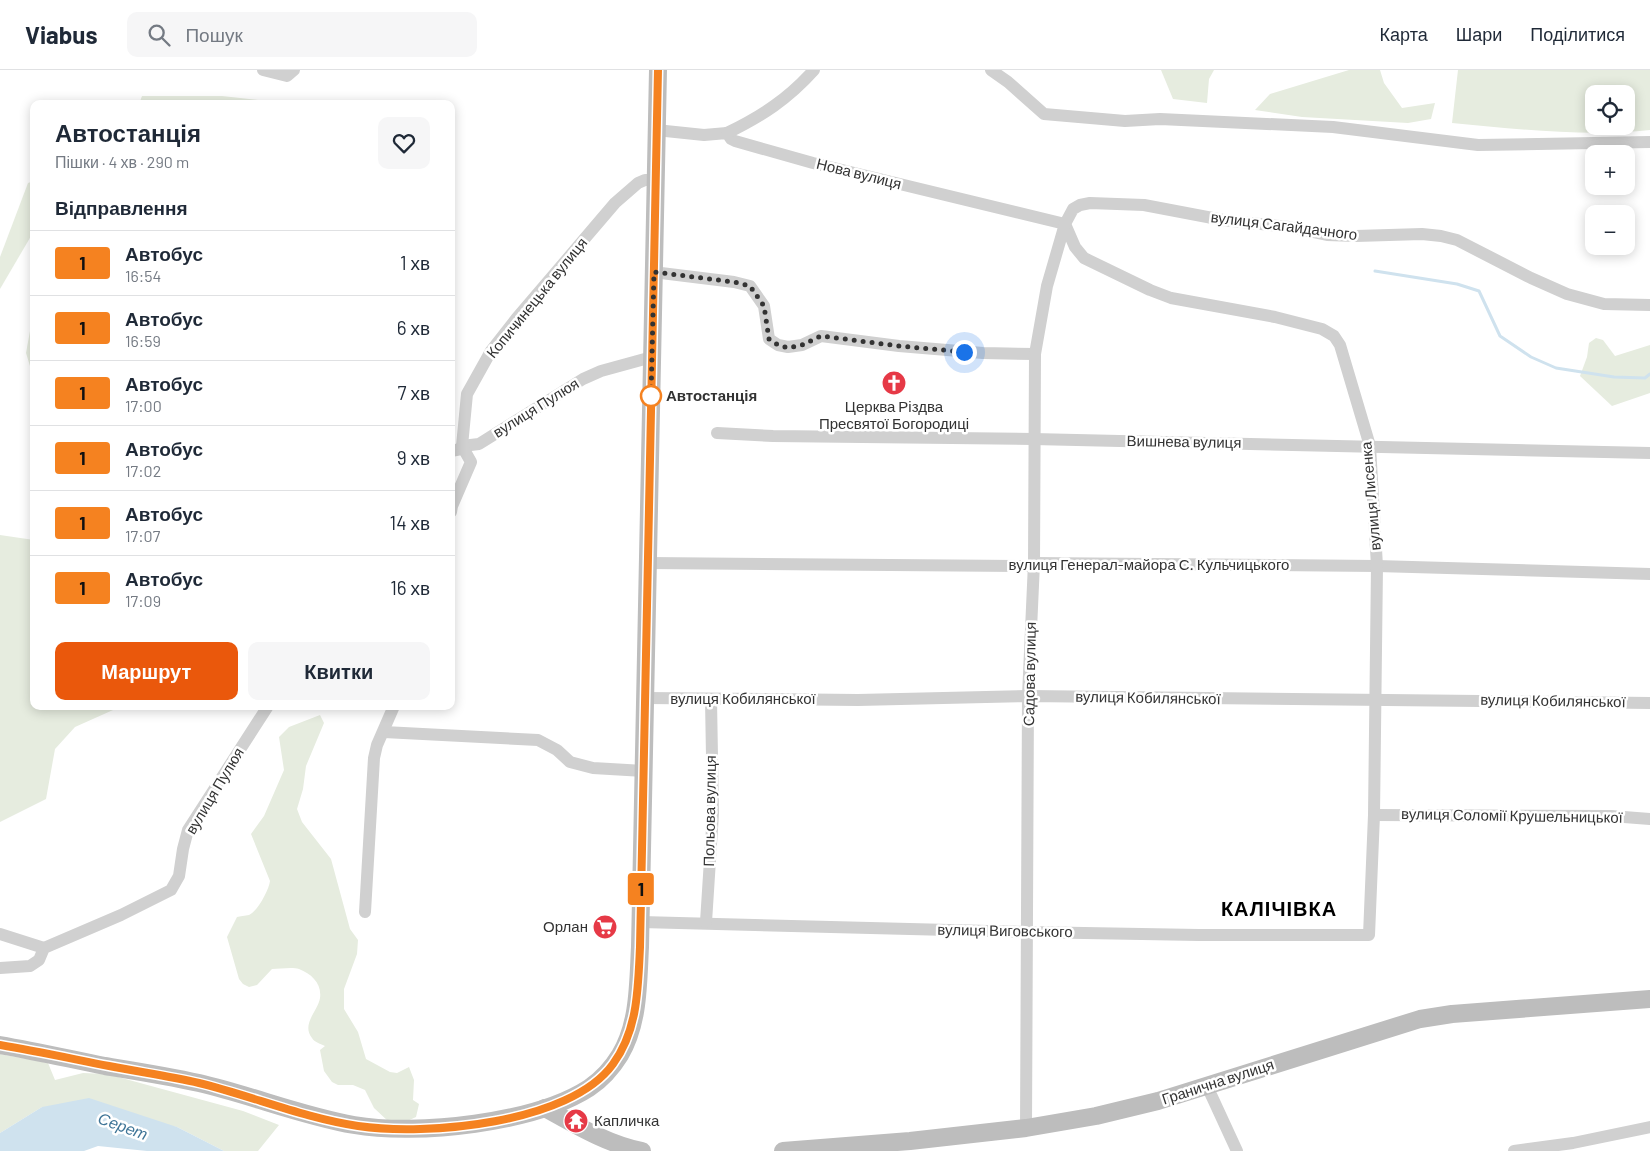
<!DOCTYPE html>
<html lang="uk">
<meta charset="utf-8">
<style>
body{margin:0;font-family:Barlow,sans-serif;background:#f6f6f7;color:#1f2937;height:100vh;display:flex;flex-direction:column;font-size:19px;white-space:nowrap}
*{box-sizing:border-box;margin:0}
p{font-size:16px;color:#747a83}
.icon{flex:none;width:28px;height:28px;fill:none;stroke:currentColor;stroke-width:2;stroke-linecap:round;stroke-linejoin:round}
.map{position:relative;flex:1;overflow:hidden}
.side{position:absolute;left:30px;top:30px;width:425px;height:610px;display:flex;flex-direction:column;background:#fff;border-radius:10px;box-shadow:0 2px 12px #0003}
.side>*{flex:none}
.badge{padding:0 10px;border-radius:4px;font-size:18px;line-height:32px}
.buttons{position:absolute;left:1585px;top:15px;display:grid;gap:10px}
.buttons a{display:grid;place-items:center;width:50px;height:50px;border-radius:10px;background:#fff;box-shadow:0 2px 12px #0003;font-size:25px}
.you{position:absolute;width:25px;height:25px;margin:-12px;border:4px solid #fff;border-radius:50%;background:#1a73e8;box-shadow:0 0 0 8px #1a73e833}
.map>.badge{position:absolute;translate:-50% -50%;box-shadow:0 0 0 2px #fff}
h2{padding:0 25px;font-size:19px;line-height:45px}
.round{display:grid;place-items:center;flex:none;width:52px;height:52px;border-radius:10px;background:#f6f6f7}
.overview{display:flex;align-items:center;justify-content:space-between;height:85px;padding:0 25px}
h1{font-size:24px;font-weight:700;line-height:38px}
.primary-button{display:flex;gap:10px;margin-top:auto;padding:10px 25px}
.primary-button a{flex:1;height:58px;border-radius:10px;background:#ea580c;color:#fff;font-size:20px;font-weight:700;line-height:58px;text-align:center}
.primary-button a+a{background:#f6f6f7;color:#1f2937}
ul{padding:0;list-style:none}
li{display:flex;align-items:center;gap:15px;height:65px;padding:0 25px;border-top:1px solid #e0e1e3}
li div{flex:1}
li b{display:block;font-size:19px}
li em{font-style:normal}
li .badge{min-width:55px;font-weight:700;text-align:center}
header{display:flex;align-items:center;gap:30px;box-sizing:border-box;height:70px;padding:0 25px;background:#fff;border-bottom:1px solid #e0e1e3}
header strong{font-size:24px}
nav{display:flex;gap:28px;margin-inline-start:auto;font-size:18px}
.search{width:350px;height:45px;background:#f6f6f7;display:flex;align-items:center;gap:12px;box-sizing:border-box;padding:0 18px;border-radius:10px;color:#747a83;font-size:19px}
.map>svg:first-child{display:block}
</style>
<header>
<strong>Viabus</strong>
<div class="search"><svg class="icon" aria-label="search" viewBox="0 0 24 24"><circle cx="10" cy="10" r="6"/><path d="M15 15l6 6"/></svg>Пошук</div>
<nav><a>Карта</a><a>Шари</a><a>Поділитися</a></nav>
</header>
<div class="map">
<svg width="1650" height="1081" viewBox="0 0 1650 1081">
<rect width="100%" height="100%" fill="#fff"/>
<g fill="#e6ecdf" fill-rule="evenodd">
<polygon points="1161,0 1214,0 1209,9 1207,33 1173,29"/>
<polygon points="1349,0 1380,0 1384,13 1402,38 1435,33 1431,49 1408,53 1302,47 1255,40 1270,24"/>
<path d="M 1458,0 L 1650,0 L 1650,60 C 1586,67 1516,59 1452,53 ZM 1594,24 L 1626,24 L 1626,56 L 1594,56 Z"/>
<polygon points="142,26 222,26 258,30 261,34 139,34"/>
<polygon points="34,111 34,161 0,219 0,187 28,113"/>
<polygon points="34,239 34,309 26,283"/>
<polygon points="1596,268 1603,270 1615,286 1650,275 1650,323 1612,336 1580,306 1587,287 1589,273"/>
<polygon points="0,465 34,470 34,636 122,636 75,657 55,679 46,729 0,752"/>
<path d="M 320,645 L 324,653 L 306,696 L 303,719 L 297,739 L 302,752 L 331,789 L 350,859 L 358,870 L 357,884 L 344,919 L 344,939 L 358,962 L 366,989 L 390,1002 L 397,1003 L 409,997 L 414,1010 L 413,1030 L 419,1034 L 416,1047 L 403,1053 L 389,1052 L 374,1038 L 365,1020 L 353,1015 L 338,1015 L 332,1012 L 324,1001 L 320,980 L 325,976 C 321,974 314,972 312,968 C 301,954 318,941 320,928 C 322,914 312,904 299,899 C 292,897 280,899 272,899 L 257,915 L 249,917 L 243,914 L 239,909 L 227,867 L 237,847 C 240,846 245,846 249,845 C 257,842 269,820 270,811 L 251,764 L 264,746 L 284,700 L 279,667 L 289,657 Z"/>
<polygon points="0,984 48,993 55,1010 83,1003 107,1004 243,1041 279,1055 258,1081 224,1081 177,1057 42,1037 0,1063"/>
</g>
<polygon fill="#cfe2ee" points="89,1028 177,1057 224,1081 147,1081 98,1076 84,1081 0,1081 0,1063 42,1037"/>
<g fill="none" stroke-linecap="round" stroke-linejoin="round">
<polyline stroke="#cfe2ee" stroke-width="3" points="1375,201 1457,214 1479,221 1500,266 1531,287 1556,298 1614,307 1645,308 1650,304"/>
<g stroke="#d0d0d0" stroke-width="12">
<polyline points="263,0 287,6 294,0"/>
<polyline points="991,0 1008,12 1044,44 1125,51 1160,49 1333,57 1478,75 1650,72"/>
<polyline points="656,60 704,65 727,63 731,69 735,71 813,93 1065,154"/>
<path d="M 727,63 C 762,46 788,29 814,0"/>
<polyline points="653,202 734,212 750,216 764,236 769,269 778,275 788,277 802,275 821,266 899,276 983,283 1035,284"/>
<polyline points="717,363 773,366 1033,369 1650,383"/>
<polyline points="451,381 461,379 462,376 479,374 583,309 601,301 652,287"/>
<polyline points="451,442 452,436 471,392 462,376 467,324 491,281 516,249 615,133 638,113 645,110 655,110"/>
<polyline points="648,493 1030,496 1034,493 1377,496 1650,504"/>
<polyline points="645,628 858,630 1028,626 1650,633"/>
<polyline points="384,662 538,670 557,680 570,692 593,698 644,701"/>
<polyline points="1374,745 1611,746 1650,749"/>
<polyline points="365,842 374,688 377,675 394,636"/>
<polyline points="641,852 1027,862 1199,865 1369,865 1374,745 1377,496 1370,376 1340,275 1334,266 1322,259 1275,247 1171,228 1150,220 1084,188 1075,177 1065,154"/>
<polyline points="706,852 713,743 711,630"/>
<polyline points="0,864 44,878"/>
<polyline points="0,898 30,896 39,890 44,878 121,845 171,820 179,806 183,779 188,760 268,636"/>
<polyline points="1207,1016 1237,1081"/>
<polyline points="1026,1058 1028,626 1034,493 1035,284 1047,216 1065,154 1073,139 1080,135 1090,133 1144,135 1223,150 1289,157 1327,165 1356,166 1422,164 1441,166 1457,170 1531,208 1567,224 1604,234 1650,235"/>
<polyline points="1514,1081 1573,1073 1650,1057"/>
</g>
<g stroke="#bdbdbd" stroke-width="18">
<path d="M 0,975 C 35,981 70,989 105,996 C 136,1001 168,1006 199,1013 C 251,1025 302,1046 354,1055 C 417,1066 535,1053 589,1018 C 601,1010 612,998 620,985 C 639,953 638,914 640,877 L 658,0"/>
<path d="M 545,1038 C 576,1055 607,1074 642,1081"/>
<polyline points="783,1081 910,1071 1026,1058 1096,1046 1158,1031 1420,949 1452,944 1650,929"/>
</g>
</g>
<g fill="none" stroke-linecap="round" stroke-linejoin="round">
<defs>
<path id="line" d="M 0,975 C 36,981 73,989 109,996 C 139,1002 169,1006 199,1013 C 252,1026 304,1048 358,1056 C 426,1066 570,1054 613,994 C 638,960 638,918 640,877 L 658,0"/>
</defs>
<use href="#line" stroke="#fff" stroke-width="11"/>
<use href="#line" stroke="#f58220" stroke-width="8"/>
<polyline stroke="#333" stroke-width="5" stroke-dasharray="0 9" points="651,326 654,202 734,212 750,216 764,236 769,269 778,275 788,278 802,275 821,266 899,276 964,282"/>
</g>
<defs>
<symbol id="church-disc" viewBox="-11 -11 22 22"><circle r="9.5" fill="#e63946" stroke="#fff"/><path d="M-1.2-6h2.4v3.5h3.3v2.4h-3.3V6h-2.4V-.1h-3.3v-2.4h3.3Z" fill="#fff"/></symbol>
<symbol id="supermarket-disc" viewBox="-11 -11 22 22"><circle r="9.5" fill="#e63946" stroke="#fff"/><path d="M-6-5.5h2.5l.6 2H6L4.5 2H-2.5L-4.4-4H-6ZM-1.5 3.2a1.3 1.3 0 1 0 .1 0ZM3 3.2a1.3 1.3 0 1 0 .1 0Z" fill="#fff"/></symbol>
<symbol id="temple-disc" viewBox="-11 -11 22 22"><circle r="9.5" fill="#e63946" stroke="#fff"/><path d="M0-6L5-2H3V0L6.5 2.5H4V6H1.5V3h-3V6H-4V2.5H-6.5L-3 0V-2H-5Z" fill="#fff"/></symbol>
</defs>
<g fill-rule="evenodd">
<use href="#church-disc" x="880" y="299" width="28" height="28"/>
<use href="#supermarket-disc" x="591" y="843" width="28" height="28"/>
<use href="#temple-disc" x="562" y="1037" width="28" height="28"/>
</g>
<circle fill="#fff" stroke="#f58220" stroke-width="2.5" cx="651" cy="326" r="10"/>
<g text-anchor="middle" stroke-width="5" stroke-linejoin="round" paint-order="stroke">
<g font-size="15" fill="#333" stroke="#fff">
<text transform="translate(859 104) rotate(14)" y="5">Нова вулиця</text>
<text transform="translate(1284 156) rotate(7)" y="5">вулиця Сагайдачного</text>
<text transform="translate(537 228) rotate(-51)" y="5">Копичинецька вулиця</text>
<text transform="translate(536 338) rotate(-32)" y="5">вулиця Пулюя</text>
<text transform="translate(1184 372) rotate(1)" y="5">Вишнева вулиця</text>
<text transform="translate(1371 426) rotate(-95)" y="5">вулиця Лисенка</text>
<text x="1149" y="500">вулиця Генерал-майора С. Кульчицького</text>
<text transform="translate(1030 604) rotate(-89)" y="5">Садова вулиця</text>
<text transform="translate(1148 628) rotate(1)" y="5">вулиця Кобилянської</text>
<text x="743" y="634">вулиця Кобилянської</text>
<text transform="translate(1553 631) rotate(1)" y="5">вулиця Кобилянської</text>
<text transform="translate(215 721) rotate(-59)" y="5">вулиця Пулюя</text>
<text transform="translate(710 741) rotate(-89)" y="5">Польова вулиця</text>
<text transform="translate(1512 746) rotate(1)" y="5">вулиця Соломії Крушельницької</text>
<text transform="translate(1005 861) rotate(1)" y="5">вулиця Виговського</text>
<text transform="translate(1218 1012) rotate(-18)" y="5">Гранична вулиця</text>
</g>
<g font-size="15" font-weight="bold" fill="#333" stroke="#fff" text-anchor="start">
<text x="666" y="331">Автостанція</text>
</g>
<g font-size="15" fill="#333" stroke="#fff">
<text x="894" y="342">Церква Різдва<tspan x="894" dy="17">Пресвятої Богородиці</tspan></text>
<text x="588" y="862" text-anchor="end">Орлан</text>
<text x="594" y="1056" text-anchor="start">Капличка</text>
</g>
<g font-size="16" font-style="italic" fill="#3f7597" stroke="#fff">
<text transform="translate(123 1056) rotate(20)" y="6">Серет</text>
</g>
<g font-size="20" font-weight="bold" letter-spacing="1" fill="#000" stroke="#fff">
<text x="1279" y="846">КАЛІЧІВКА</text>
</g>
</g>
</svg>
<div class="buttons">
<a><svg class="icon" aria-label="locate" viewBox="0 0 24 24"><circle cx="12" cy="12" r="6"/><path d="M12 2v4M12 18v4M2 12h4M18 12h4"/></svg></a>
<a>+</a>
<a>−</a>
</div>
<div class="you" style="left:964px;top:282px"></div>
<b class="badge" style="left:641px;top:819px;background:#f58220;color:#111">1</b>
<section class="side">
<div class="overview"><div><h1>Автостанція</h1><p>Пішки · 4 хв · 290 m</p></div><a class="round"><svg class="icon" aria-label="heart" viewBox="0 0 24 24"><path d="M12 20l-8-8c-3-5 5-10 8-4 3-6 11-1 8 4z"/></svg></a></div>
<h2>Відправлення</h2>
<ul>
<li><span class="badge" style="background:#f58220;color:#111">1</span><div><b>Автобус</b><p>16:54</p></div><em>1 хв</em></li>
<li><span class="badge" style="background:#f58220;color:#111">1</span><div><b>Автобус</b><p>16:59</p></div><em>6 хв</em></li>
<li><span class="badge" style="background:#f58220;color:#111">1</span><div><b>Автобус</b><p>17:00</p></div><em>7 хв</em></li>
<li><span class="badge" style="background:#f58220;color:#111">1</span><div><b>Автобус</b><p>17:02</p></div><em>9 хв</em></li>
<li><span class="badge" style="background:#f58220;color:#111">1</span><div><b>Автобус</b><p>17:07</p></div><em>14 хв</em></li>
<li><span class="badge" style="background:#f58220;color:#111">1</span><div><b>Автобус</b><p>17:09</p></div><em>16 хв</em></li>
</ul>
<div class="primary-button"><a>Маршрут</a><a>Квитки</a></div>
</section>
</div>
